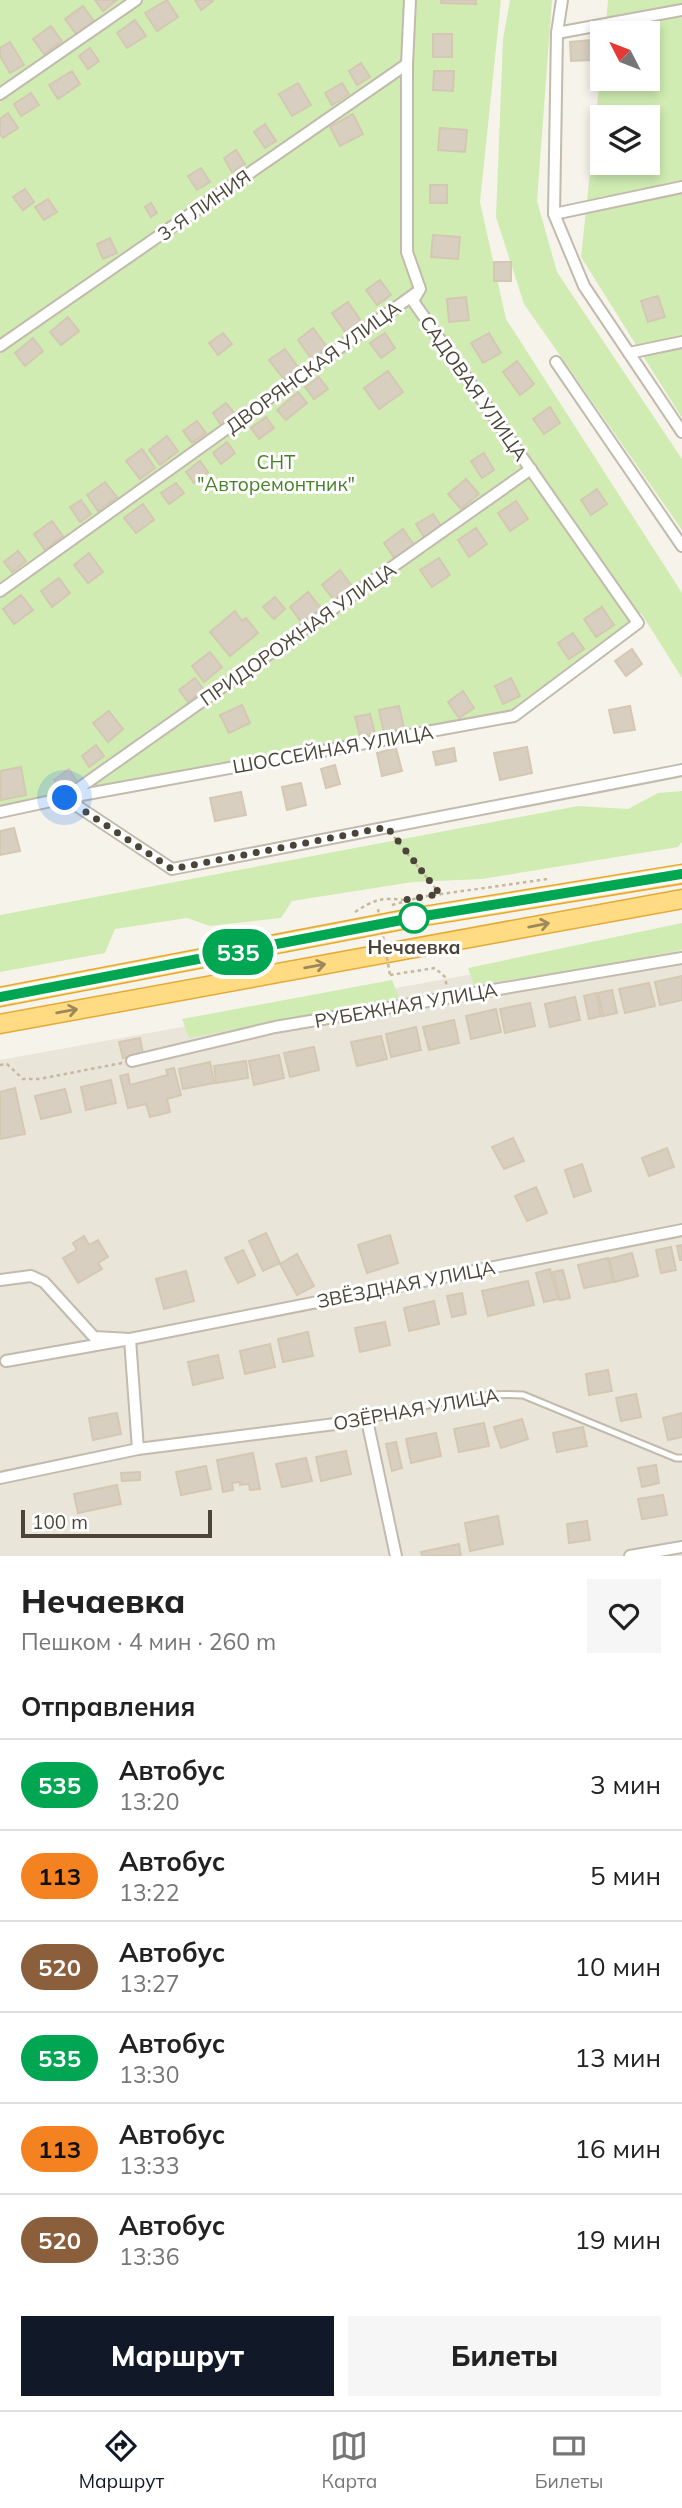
<!DOCTYPE html>
<html lang="ru">
<meta charset="utf-8">
<style>
body{margin:0;font-family:Mulish,sans-serif;background:#f6f6f6;color:#222;height:100vh;display:flex;flex-direction:column;font-size:26px;white-space:nowrap}
*{box-sizing:border-box;margin:0}
p{font-size:23px;color:#767676}
.icon{flex:none;width:38px;height:38px;fill:none;stroke:currentColor;stroke-width:2;stroke-linecap:round;stroke-linejoin:round}
.map{position:relative;height:1556px;overflow:hidden}
.panel{display:flex;flex-direction:column;background:#fff;flex:1}
.panel>*{flex:none}
.badge{padding:0 14px;border-radius:23px;font-size:24px;line-height:46px}
.needle{width:46px;rotate:312deg}
.buttons{position:absolute;left:590px;top:21px;display:grid;gap:14px}
.buttons a{display:grid;place-items:center;width:70px;height:70px;border-radius:0px;background:#fff;box-shadow:0 4px 10px #0003;font-size:35px}
.scale{position:absolute;left:21px;bottom:18px;width:191px;box-sizing:border-box;padding-left:7px;border:4px solid #4b4438;border-top:0;font-size:19px;line-height:24px;white-space:nowrap;color:#4b4438;-webkit-text-stroke:5px #fff;paint-order:stroke}
.you{position:absolute;width:35px;height:35px;margin:-18px;border:5px solid #fff;border-radius:50%;background:#1a73e8;box-shadow:0 0 0 10px #1a73e833}
.map>.badge{position:absolute;translate:-50% -50%;box-shadow:0 0 0 4px #fff}
h2{padding:0 21px;font-size:26px;line-height:63px}
.round{display:grid;place-items:center;flex:none;width:74px;height:74px;border-radius:0px;background:#f6f6f6}
.head{display:flex;align-items:center;justify-content:space-between;height:119px;padding:0 21px}
h1{font-size:33px;font-weight:800;line-height:52px}
.primary-button{display:flex;gap:14px;margin-top:auto;padding:14px 21px}
.primary-button a{flex:1;height:80px;border-radius:0px;background:#111827;color:#fff;font-size:28px;font-weight:800;line-height:80px;text-align:center}
.primary-button a+a{background:#f6f6f6;color:#222}
ul{padding:0;list-style:none}
li{display:flex;align-items:center;gap:21px;height:91px;padding:0 21px;border-top:2px solid #e0e0e0}
li div{flex:1}
li b{display:block;font-size:26px}
li em{font-style:normal}
li .badge{min-width:77px;font-weight:700;text-align:center}
.tabs{display:flex;justify-content:space-around;align-items:center;height:98px;border-top:2px solid #e0e0e0;background:#fff;font-size:19px;color:#767676}
.tabs a{display:grid;justify-items:center;gap:4px}
.tabs .on{color:#111827}
.map>svg:first-child{display:block}
</style>
<div class="map">
<svg width="682" height="1556" viewBox="0 0 682 1556">
<rect width="100%" height="100%" fill="#f6f3eb"/>
<polygon fill="#eae5d9" points="682,936 682,1556 0,1556 0,1060"/>
<g fill="#d1ecb3" fill-rule="evenodd">
<polygon points="0,0 501,0 480,202 506,319 682,593 682,678 641,613 514,709 0,805"/>
<polygon points="510,0 552,0 537,201 557,272 682,459 682,530 524,304 496,217 503,39"/>
<path d="M 608,0 L 682,0 L 682,418 L 581,257 L 602,59 L 602,79 L 648,79 L 648,33 L 605,33 ZM 602,117 L 648,117 L 648,163 L 602,163 Z"/>
<polygon points="682,791 682,842 678,847 482,879 413,882 292,901 281,918 210,926 187,918 115,929 105,953 0,972 0,915 578,806 628,809 658,793"/>
<polygon points="682,923 682,949 677,951 597,967 474,985 468,968"/>
<polygon points="392,980 399,998 189,1038 182,1019"/>
</g>
<g fill="#d9cfc0" stroke="#d4c8b3" stroke-width="2">
<polygon points="95,0 117,0 103,11"/>
<polygon points="167,0 178,17 157,31 145,13"/>
<polygon points="195,0 212,0 213,1 201,10"/>
<polygon points="441,0 476,0 476,4 441,3"/>
<polygon points="83,6 94,21 76,34 65,19"/>
<polygon points="135,20 146,36 127,48 117,33"/>
<polygon points="51,26 62,41 44,54 33,39"/>
<rect x="433" y="34" width="19" height="23"/>
<polygon points="592,40 593,60 571,61 570,42"/>
<polygon points="10,42 24,65 10,73 0,56 0,48"/>
<polygon points="90,48 99,61 88,69 79,56"/>
<polygon points="361,63 370,77 357,85 349,71"/>
<polygon points="72,71 80,84 58,99 49,85"/>
<polygon points="434,71 454,71 453,91 433,90"/>
<polygon points="298,83 311,105 292,116 279,94"/>
<polygon points="342,83 349,94 332,105 325,93"/>
<polygon points="31,93 39,105 21,116 14,104"/>
<polygon points="8,113 18,128 3,138 0,134 0,119"/>
<polygon points="353,114 363,134 340,146 330,127"/>
<polygon points="265,124 276,141 265,148 254,132"/>
<polygon points="440,128 467,130 465,152 438,150"/>
<polygon points="236,150 245,164 232,172 224,158"/>
<polygon points="201,168 210,182 197,190 188,176"/>
<rect x="430" y="185" width="17" height="18"/>
<polygon points="25,189 34,202 23,210 13,197"/>
<polygon points="48,199 57,212 44,220 35,207"/>
<polygon points="151,203 157,213 151,217 145,207"/>
<polygon points="433,235 460,237 458,259 431,257"/>
<polygon points="110,238 117,253 103,259 97,244"/>
<rect x="494" y="262" width="17" height="19"/>
<polygon points="380,280 391,295 377,305 366,290"/>
<polygon points="658,296 665,317 648,322 641,301"/>
<polygon points="466,297 469,320 449,322 447,299"/>
<polygon points="348,302 361,321 345,332 332,313"/>
<polygon points="68,317 79,331 61,345 50,332"/>
<polygon points="313,328 327,347 311,358 298,340"/>
<polygon points="223,333 232,344 218,355 209,343"/>
<polygon points="385,333 395,348 381,358 370,343"/>
<polygon points="489,333 501,353 483,363 471,343"/>
<polygon points="33,338 43,351 25,366 15,353"/>
<polygon points="285,349 298,367 283,378 269,360"/>
<polygon points="517,361 534,384 520,395 503,372"/>
<polygon points="388,371 403,392 379,409 364,388"/>
<polygon points="319,377 328,389 314,399 305,387"/>
<polygon points="298,392 307,403 286,420 277,410"/>
<polygon points="226,403 235,414 221,425 213,413"/>
<polygon points="550,407 560,423 544,434 533,419"/>
<polygon points="266,417 274,428 259,439 251,428"/>
<polygon points="197,421 206,433 192,443 183,431"/>
<polygon points="167,436 178,451 160,465 149,450"/>
<polygon points="227,442 235,453 221,464 213,453"/>
<polygon points="142,449 155,468 140,479 126,461"/>
<polygon points="484,453 494,470 482,478 471,461"/>
<polygon points="200,461 208,472 194,483 186,472"/>
<polygon points="466,479 479,494 461,509 448,494"/>
<polygon points="105,482 117,497 98,511 87,495"/>
<polygon points="176,483 184,493 169,504 161,493"/>
<polygon points="597,489 607,504 591,515 581,500"/>
<polygon points="81,500 91,514 80,522 70,507"/>
<polygon points="516,501 528,519 510,531 498,513"/>
<polygon points="143,504 154,520 136,533 124,518"/>
<polygon points="433,514 441,526 424,537 416,524"/>
<polygon points="52,521 63,536 45,550 34,534"/>
<polygon points="476,528 487,544 469,557 458,540"/>
<polygon points="403,529 414,545 395,559 384,543"/>
<polygon points="18,551 26,561 12,572 4,562"/>
<polygon points="89,553 103,572 88,583 74,565"/>
<polygon points="439,558 450,575 432,587 420,570"/>
<polygon points="340,570 352,586 334,600 322,585"/>
<polygon points="59,578 70,593 52,607 41,591"/>
<polygon points="308,592 321,608 302,623 290,607"/>
<polygon points="21,595 33,610 14,624 3,609"/>
<polygon points="275,597 285,609 274,619 263,607"/>
<polygon points="602,607 614,625 596,637 584,619"/>
<polygon points="235,611 242,621 246,618 258,633 230,656 210,632"/>
<polygon points="573,633 584,649 569,659 558,643"/>
<polygon points="632,649 642,664 626,676 615,661"/>
<polygon points="210,652 222,667 204,682 192,666"/>
<polygon points="195,678 204,690 188,702 179,690"/>
<polygon points="511,678 520,696 503,704 495,686"/>
<polygon points="463,691 474,708 459,718 448,702"/>
<polygon points="242,705 250,723 229,733 220,715"/>
<polygon points="399,706 404,728 384,733 379,710"/>
<polygon points="630,706 635,730 614,733 609,710"/>
<polygon points="109,711 123,729 108,742 93,723"/>
<polygon points="370,714 375,733 360,736 355,717"/>
<polygon points="96,745 104,756 89,767 82,756"/>
<polygon points="527,747 532,773 500,780 494,753"/>
<polygon points="396,748 402,771 382,776 377,753"/>
<polygon points="454,748 456,761 436,765 433,752"/>
<polygon points="335,765 340,784 326,788 321,769"/>
<polygon points="21,767 26,795 1,800 0,771"/>
<polygon points="69,769 76,780 62,790 54,780"/>
<polygon points="301,783 306,805 287,810 282,787"/>
<polygon points="241,792 246,815 215,821 210,798"/>
<polygon points="14,828 20,851 0,855 0,831"/>
<polygon points="682,976 682,1000 660,1005 655,982"/>
<polygon points="649,983 655,1006 625,1013 619,989"/>
<polygon points="612,990 617,1013 603,1016 598,993"/>
<polygon points="596,993 601,1016 589,1019 584,996"/>
<polygon points="575,997 580,1020 550,1027 545,1004"/>
<polygon points="530,1003 535,1026 505,1033 500,1009"/>
<polygon points="496,1009 501,1032 471,1039 466,1016"/>
<polygon points="454,1020 459,1043 429,1050 423,1027"/>
<polygon points="416,1027 421,1050 391,1057 386,1034"/>
<polygon points="381,1036 387,1059 357,1066 351,1042"/>
<polygon points="140,1038 143,1054 123,1058 119,1042"/>
<polygon points="314,1047 319,1070 290,1077 284,1053"/>
<polygon points="279,1055 284,1078 254,1085 249,1061"/>
<polygon points="246,1061 248,1078 216,1083 214,1066"/>
<polygon points="210,1062 214,1083 183,1089 179,1069"/>
<polygon points="174,1068 181,1095 167,1099 170,1112 150,1117 146,1104 128,1108 120,1076 128,1074 130,1085 168,1075 166,1070"/>
<polygon points="111,1080 116,1103 86,1110 81,1087"/>
<polygon points="15,1088 25,1134 0,1139 0,1092"/>
<polygon points="65,1089 71,1112 41,1119 35,1096"/>
<polygon points="513,1138 524,1161 504,1169 492,1147"/>
<polygon points="667,1148 674,1167 649,1176 642,1158"/>
<polygon points="582,1164 591,1191 574,1197 565,1170"/>
<polygon points="536,1187 547,1213 527,1221 515,1196"/>
<polygon points="266,1233 280,1263 263,1271 249,1241"/>
<polygon points="390,1235 398,1263 367,1273 358,1245"/>
<polygon points="84,1236 89,1245 98,1240 108,1257 98,1263 102,1269 78,1283 63,1258 77,1250 73,1243"/>
<polygon points="682,1245 682,1260 680,1260 677,1246"/>
<polygon points="671,1247 676,1270 661,1273 656,1250"/>
<polygon points="243,1250 255,1275 238,1283 225,1258"/>
<polygon points="632,1253 638,1276 615,1282 609,1259"/>
<polygon points="297,1254 314,1286 297,1295 280,1264"/>
<polygon points="608,1258 613,1282 584,1288 578,1265"/>
<polygon points="550,1269 558,1299 544,1302 536,1273"/>
<polygon points="563,1270 570,1298 560,1300 553,1272"/>
<polygon points="186,1271 194,1301 164,1309 156,1279"/>
<polygon points="528,1281 534,1305 488,1316 482,1291"/>
<polygon points="462,1293 466,1314 452,1317 447,1296"/>
<polygon points="434,1301 439,1324 409,1331 404,1308"/>
<polygon points="385,1322 390,1345 360,1352 355,1328"/>
<polygon points="308,1332 313,1356 283,1362 278,1339"/>
<polygon points="270,1344 275,1367 245,1374 240,1351"/>
<polygon points="218,1355 223,1378 193,1385 188,1362"/>
<polygon points="608,1370 612,1391 589,1395 586,1374"/>
<polygon points="636,1394 641,1417 621,1421 616,1398"/>
<polygon points="117,1413 121,1434 93,1440 89,1418"/>
<polygon points="682,1413 682,1437 668,1440 663,1418"/>
<polygon points="522,1419 528,1439 501,1448 494,1427"/>
<polygon points="484,1423 489,1446 459,1452 454,1429"/>
<polygon points="583,1427 587,1446 557,1452 553,1433"/>
<polygon points="436,1433 441,1456 411,1463 406,1439"/>
<polygon points="396,1442 402,1468 392,1471 386,1444"/>
<polygon points="346,1451 351,1474 321,1481 316,1457"/>
<polygon points="253,1453 260,1489 250,1490 249,1484 240,1485 240,1482 232,1483 233,1490 223,1492 217,1460"/>
<polygon points="306,1458 312,1481 282,1487 276,1464"/>
<polygon points="656,1465 659,1483 642,1487 638,1468"/>
<polygon points="206,1466 211,1489 181,1495 176,1472"/>
<polygon points="140,1472 140,1480 122,1481 121,1473"/>
<polygon points="117,1485 121,1504 78,1513 74,1494"/>
<polygon points="663,1495 667,1515 642,1519 638,1499"/>
<polygon points="498,1516 503,1544 470,1551 465,1523"/>
<polygon points="587,1521 590,1540 569,1543 567,1524"/>
<polygon points="459,1544 461,1556 422,1556 421,1552"/>
</g>
<g fill="none" stroke-linecap="round" stroke-linejoin="round">
<defs>
<path id="service" d="M 367,1420 C 418,1408 470,1391 523,1395 L 676,1458 L 682,1458"/>
<g id="minor">
<polyline points="562,0 557,33 554,214 584,286 682,432"/>
<polyline points="557,33 682,10"/>
<polyline points="0,94 136,0"/>
<polyline points="554,214 682,187"/>
<polyline points="0,346 407,64"/>
<polyline points="629,353 682,342"/>
<polyline points="556,362 682,546"/>
<polyline points="531,469 65,798 172,869 682,770"/>
<polyline points="0,591 416,293"/>
<polyline points="0,812 65,798 514,716 638,623 413,301 420,289 407,252 407,64 410,0"/>
<polyline points="132,1061 275,1027 682,958"/>
<polyline points="0,1280 31,1276 44,1282 94,1337 130,1339 138,1449"/>
<polyline points="6,1361 130,1339 682,1230"/>
<polyline points="0,1478 138,1449 367,1420 396,1556"/>
<polyline points="630,1556 682,1547"/>
</g>
<g id="trunk">
<polyline points="0,997 412,918 682,874"/>
<polyline points="0,1024 682,899"/>
</g>
</defs>
<use href="#service" stroke="#c2bbad" stroke-width="9"/>
<use href="#minor" stroke="#c2bbad" stroke-width="14"/>
<use href="#trunk" stroke="#e5a936" stroke-width="21"/>
<g stroke="#c5b89d" stroke-width="2.5" stroke-dasharray="3.5 3.5" stroke-linecap="butt">
<polyline points="394,837 440,894"/>
<polyline points="392,905 421,897 547,879"/>
<path d="M 355,912 C 374,900 381,897 404,900"/>
<polyline points="390,975 435,968 445,977 447,988"/>
<polyline points="0,1065 7,1064 23,1079 39,1079 122,1063"/>
</g>
<use href="#service" stroke="#fff" stroke-width="5"/>
<use href="#minor" stroke="#fff" stroke-width="10"/>
<use href="#trunk" stroke="#ffdc84" stroke-width="18"/>
<polyline stroke="#c5b89d" stroke-width="2.5" stroke-dasharray="3.5 3.5" stroke-linecap="butt" points="378,909 390,975"/>
</g>
<defs><path id="oneway-shaft" d="M-6 0H5M1.5-3L5.5 0L1.5 3" fill="none" stroke-width="1.6" stroke-linecap="round" stroke-linejoin="round" transform="scale(1.75)"/></defs>
<g stroke="#9c885a">
<use href="#oneway-shaft" transform="translate(539 925) rotate(-11)"/>
<use href="#oneway-shaft" transform="translate(315 966) rotate(-10)"/>
<use href="#oneway-shaft" transform="translate(67 1011) rotate(-10)"/>
</g>
<g fill="none" stroke-linecap="round" stroke-linejoin="round">
<defs>
<polyline id="line" points="0,997 412,918 682,874"/>
</defs>
<use href="#line" stroke="#fff" stroke-width="16"/>
<use href="#line" stroke="#00a651" stroke-width="10"/>
<polyline stroke="#4b4438" stroke-width="7" stroke-dasharray="0 12.6" points="65,798 172,869 387,827 440,894 404,900 414,918"/>
</g>
<circle fill="#fff" stroke="#00a651" stroke-width="3.5" cx="414" cy="918" r="14"/>
<g text-anchor="middle" stroke-width="6" stroke-linejoin="round" paint-order="stroke">
<g font-size="19" fill="#4b4438" stroke="#fff">
<text transform="translate(204 205) rotate(-35)" y="7">3-Я ЛИНИЯ</text>
<text transform="translate(313 367) rotate(-36)" y="7">ДВОРЯНСКАЯ УЛИЦА</text>
<text transform="translate(474 388) rotate(55)" y="7">САДОВАЯ УЛИЦА</text>
<text transform="translate(298 634) rotate(-35)" y="7">ПРИДОРОЖНАЯ УЛИЦА</text>
<text transform="translate(333 749) rotate(-10)" y="7">ШОССЕЙНАЯ УЛИЦА</text>
<text transform="translate(406 1005) rotate(-10)" y="7">РУБЕЖНАЯ УЛИЦА</text>
<text transform="translate(406 1284) rotate(-11)" y="7">ЗВЁЗДНАЯ УЛИЦА</text>
<text transform="translate(416 1409) rotate(-10)" y="7">ОЗЁРНАЯ УЛИЦА</text>
</g>
<g font-size="19" fill="#478127" stroke="#fff">
<text x="276" y="469">СНТ<tspan x="276" dy="22">"Авторемонтник"</tspan></text>
</g>
<g font-size="19" font-weight="bold" fill="#4b4438" stroke="#fff">
<text x="414" y="954">Нечаевка</text>
</g>
</g>
</svg>
<div class="buttons">
<a><svg class="needle" viewBox="-14 -14 28 28"><path d="M0-13l5 13h-10z" fill="#e53935"/><path d="M0 13l5-13h-10z" fill="#767676"/></svg></a>
<a><svg class="icon" aria-label="layers" viewBox="0 0 24 24"><path d="M12 4l9 5-9 5-9-5zM3 14l9 5 9-5"/></svg></a>
</div>
<div class="scale">100 m</div>
<div class="you" style="left:65px;top:798px"></div>
<b class="badge" style="left:238px;top:952px;background:#00a651;color:#fff">535</b>
</div>
<section class="panel">
<div class="head"><div><h1>Нечаевка</h1><p>Пешком · 4 мин · 260 m</p></div><a class="round"><svg class="icon" aria-label="heart" viewBox="0 0 24 24"><path d="M12 20l-8-8c-3-5 5-10 8-4 3-6 11-1 8 4z"/></svg></a></div>
<h2>Отправления</h2>
<ul>
<li><span class="badge" style="background:#00a651;color:#fff">535</span><div><b>Автобус</b><p>13:20</p></div><em>3 мин</em></li>
<li><span class="badge" style="background:#f58220;color:#111">113</span><div><b>Автобус</b><p>13:22</p></div><em>5 мин</em></li>
<li><span class="badge" style="background:#8b5e3c;color:#fff">520</span><div><b>Автобус</b><p>13:27</p></div><em>10 мин</em></li>
<li><span class="badge" style="background:#00a651;color:#fff">535</span><div><b>Автобус</b><p>13:30</p></div><em>13 мин</em></li>
<li><span class="badge" style="background:#f58220;color:#111">113</span><div><b>Автобус</b><p>13:33</p></div><em>16 мин</em></li>
<li><span class="badge" style="background:#8b5e3c;color:#fff">520</span><div><b>Автобус</b><p>13:36</p></div><em>19 мин</em></li>
</ul>
<div class="primary-button"><a>Маршрут</a><a>Билеты</a></div>
</section>
<nav class="tabs">
<a class="on"><svg class="icon" aria-label="directions" viewBox="0 0 24 24"><path d="M12 3l9 9-9 9-9-9zM9 14v-3h6M13 9l2 2-2 2"/></svg>Маршрут</a>
<a><svg class="icon" aria-label="map" viewBox="0 0 24 24"><path d="M3 6l6-2 6 2 6-2v14l-6 2-6-2-6 2zM9 4v14M15 6v14"/></svg>Карта</a>
<a><svg class="icon" aria-label="tickets" viewBox="0 0 24 24"><path d="M3 7h18v10H3zM15 7v10"/></svg>Билеты</a>
</nav>
